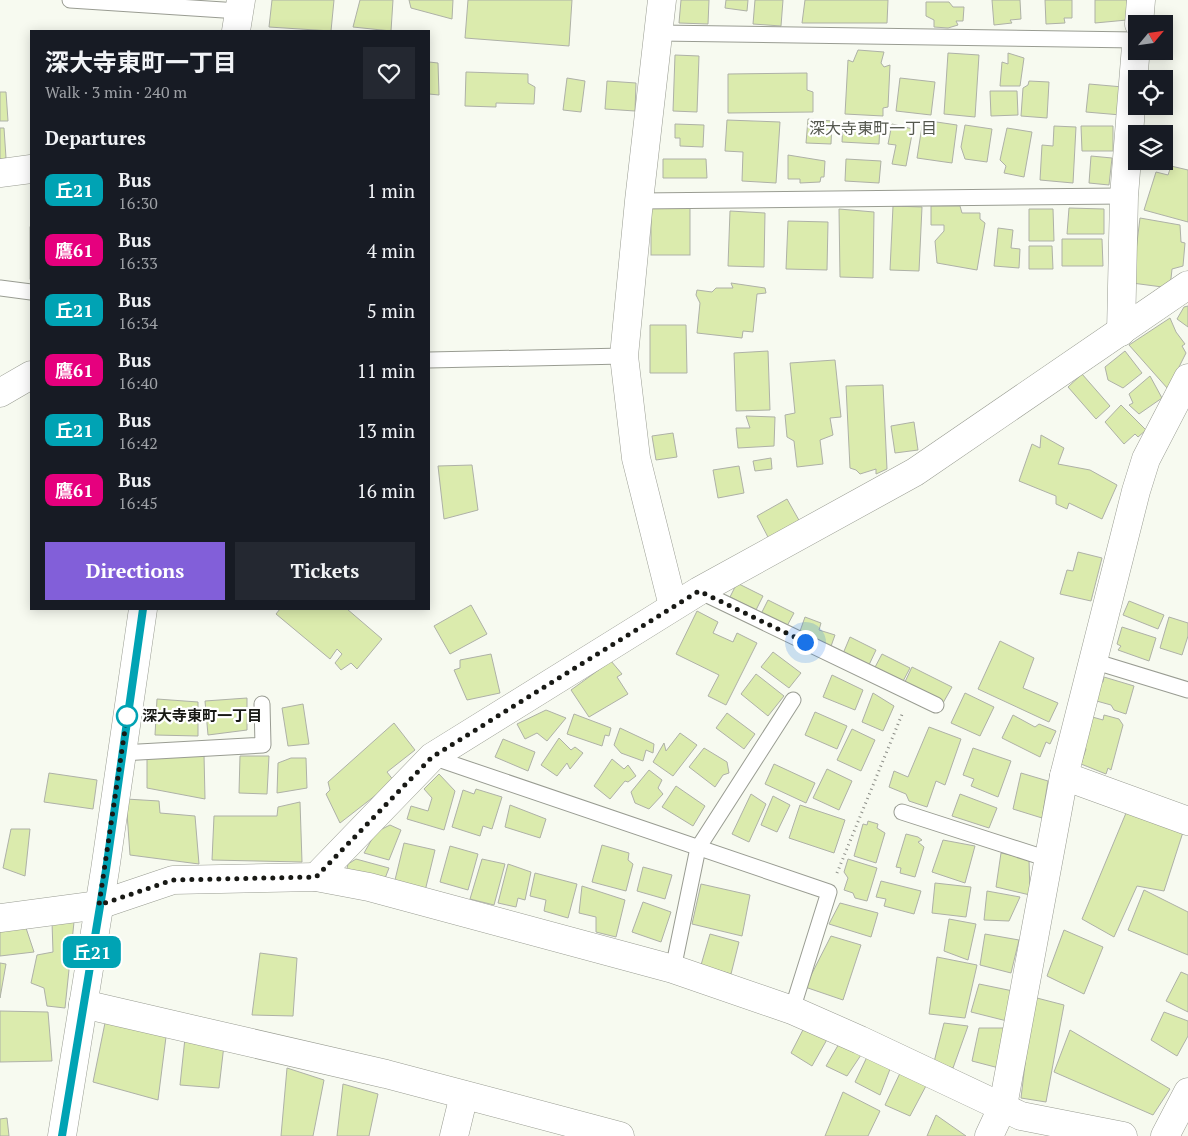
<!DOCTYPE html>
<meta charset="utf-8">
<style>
body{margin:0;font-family:"PT Serif","Noto Sans JP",serif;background:#242831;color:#f1f3f6;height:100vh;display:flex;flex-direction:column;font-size:19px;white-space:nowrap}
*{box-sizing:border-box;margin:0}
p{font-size:16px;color:#9ea1a6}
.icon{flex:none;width:28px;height:28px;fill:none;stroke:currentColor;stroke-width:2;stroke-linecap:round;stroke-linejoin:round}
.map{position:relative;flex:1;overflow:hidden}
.details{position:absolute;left:30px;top:30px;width:400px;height:580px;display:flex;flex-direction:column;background:#171b24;border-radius:0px;box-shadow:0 2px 12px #0003}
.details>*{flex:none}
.badge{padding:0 10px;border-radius:8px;font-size:18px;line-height:32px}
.needle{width:32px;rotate:61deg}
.fabs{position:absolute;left:1128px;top:15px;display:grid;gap:10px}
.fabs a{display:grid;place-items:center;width:45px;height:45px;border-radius:0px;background:#171b24;box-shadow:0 2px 12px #0003;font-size:25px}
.you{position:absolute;width:25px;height:25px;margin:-12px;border:4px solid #fff;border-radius:50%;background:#1a73e8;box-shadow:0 0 0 8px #1a73e833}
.map>.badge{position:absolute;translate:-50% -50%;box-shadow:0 0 0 2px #fff}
h2{padding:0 15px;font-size:19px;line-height:45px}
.round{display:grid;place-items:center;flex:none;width:52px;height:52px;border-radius:0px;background:#242831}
.headline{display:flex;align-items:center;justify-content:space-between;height:85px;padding:0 15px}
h1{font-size:24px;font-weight:700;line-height:38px}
.button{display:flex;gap:10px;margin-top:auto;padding:10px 15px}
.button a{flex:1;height:58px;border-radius:0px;background:#825fd9;color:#fff;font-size:20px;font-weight:700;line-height:58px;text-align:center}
.button a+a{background:#242831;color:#f1f3f6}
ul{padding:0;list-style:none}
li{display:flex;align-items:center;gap:15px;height:60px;padding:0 15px}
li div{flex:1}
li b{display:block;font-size:19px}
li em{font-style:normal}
li .badge{min-width:55px;font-weight:700;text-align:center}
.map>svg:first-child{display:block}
</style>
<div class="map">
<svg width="1188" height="1136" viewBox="0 0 1188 1136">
<rect width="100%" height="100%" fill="#f7faf0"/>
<g fill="#dbebad" stroke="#aeb1a7">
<polygon points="272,0 334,0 331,31 269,27"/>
<polygon points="360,0 393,0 391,31 353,27"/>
<polygon points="409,0 453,0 452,19 411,8"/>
<polygon points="468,0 572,0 569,46 465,38"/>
<polygon points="681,0 709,0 708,24 679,23"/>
<polygon points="726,0 748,0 747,11 725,8"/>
<polygon points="755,0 783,0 781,26 753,24"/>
<polygon points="805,0 888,0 887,23 802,23"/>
<polygon points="992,0 1020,0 1021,19 1010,20 1012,23 994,25"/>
<polygon points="1045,0 1072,0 1072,18 1064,18 1065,23 1046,24"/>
<polygon points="1095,0 1127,0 1127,20 1095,23"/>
<polygon points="926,2 949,2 953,7 964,7 963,21 956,21 958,25 948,28 934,27 934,20 926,16"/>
<polygon points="858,50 884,52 881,63 884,67 890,65 888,107 883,108 883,116 845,114 848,60 853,62"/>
<polygon points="948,53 979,55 975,117 944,114"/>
<polygon points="1008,53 1024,58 1020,86 1000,86 1002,62 1008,64"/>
<polygon points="675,55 699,56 697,112 673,111"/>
<polygon points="429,62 438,63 439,95 429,94"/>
<polygon points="466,72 528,74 528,83 535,87 534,104 496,103 496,107 465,106"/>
<polygon points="807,73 807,90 813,92 813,112 728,113 728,74"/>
<polygon points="567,78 585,81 581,112 563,110"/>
<polygon points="900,78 935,82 931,115 896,111"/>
<polygon points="607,81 636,83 635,111 605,109"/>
<polygon points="1029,81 1049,82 1047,118 1021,116 1023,88 1028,85"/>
<polygon points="1089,84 1123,87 1121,115 1086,112"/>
<polygon points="990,91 1017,91 1018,115 991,116"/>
<polygon points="0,92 6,92 8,121 0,121"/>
<polygon points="808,119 832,121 831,144 806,143"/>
<polygon points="727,120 780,122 776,183 742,181 743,152 725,151"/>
<polygon points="923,120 957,125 952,163 917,158"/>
<polygon points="843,122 880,124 879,144 842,142"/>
<polygon points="675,124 704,125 703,147 680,146 680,138 675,138"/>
<polygon points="892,124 913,129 906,166 892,164 896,145 888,144"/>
<polygon points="965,125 992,129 987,162 965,159 961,147"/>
<polygon points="1054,126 1076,127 1073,183 1040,180 1042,145 1053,146"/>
<polygon points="1081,126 1113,126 1113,151 1082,151"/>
<polygon points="0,128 4,128 6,158 0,159"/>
<polygon points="1007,128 1032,132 1024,177 1004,173 1006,166 1000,160"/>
<polygon points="788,155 825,161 824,177 821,177 820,182 800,183 800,179 788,179"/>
<polygon points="1091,156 1112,158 1109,185 1089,183"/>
<polygon points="663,159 706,159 707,178 663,178"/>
<polygon points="846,159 881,161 879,183 845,181"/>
<polygon points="1171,166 1188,170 1188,222 1144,210 1156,172 1168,175"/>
<polygon points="893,206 922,207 919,271 890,270"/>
<polygon points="931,206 960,206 962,213 980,213 980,219 985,223 977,270 937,263 935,241 944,231 944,225 931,225"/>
<rect x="651" y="208" width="39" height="47"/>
<polygon points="1069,208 1104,209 1104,234 1067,234"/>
<polygon points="839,209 874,212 873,278 840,277"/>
<polygon points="1029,209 1053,209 1054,241 1029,241"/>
<polygon points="730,211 765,213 764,267 728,266"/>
<polygon points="1140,218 1180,225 1181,242 1185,243 1183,266 1172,269 1170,288 1132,283"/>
<polygon points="788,221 828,222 827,270 786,269"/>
<rect x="30" y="227" width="1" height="52"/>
<polygon points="998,228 1013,230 1011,248 1020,249 1019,268 994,266"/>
<polygon points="1062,239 1102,239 1103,266 1062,266"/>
<polygon points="1029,246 1052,246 1053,269 1029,269"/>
<polygon points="731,283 765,288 766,293 757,294 753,332 743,331 742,338 697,333 700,303 696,295 697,290 712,292 716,288 733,288"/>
<polygon points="1188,306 1188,327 1177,319 1184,307"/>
<polygon points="1170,318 1176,332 1185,344 1182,346 1186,353 1168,389 1129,345"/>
<polygon points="650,325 686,325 687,373 650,373"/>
<polygon points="768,351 770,410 736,411 734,353"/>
<polygon points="1125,351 1142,373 1123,388 1108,380 1105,367"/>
<polygon points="835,360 841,417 830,418 833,435 820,440 823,464 797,467 794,441 787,437 785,415 795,413 790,363"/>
<polygon points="1082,374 1110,406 1096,419 1068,387"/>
<polygon points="1150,376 1162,398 1139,414 1129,405 1133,403 1129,394"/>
<polygon points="883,385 887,469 876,474 876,469 860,474 856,470 850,468 846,386"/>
<polygon points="1121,405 1146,430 1138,437 1135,434 1124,444 1105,422"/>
<polygon points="746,416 775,417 774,446 738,448 736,428 750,428"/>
<polygon points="914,422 918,450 895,453 891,426"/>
<polygon points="673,433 677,457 656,460 652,436"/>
<polygon points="1041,435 1064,448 1058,464 1090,470 1117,485 1102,519 1069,503 1067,509 1056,504 1056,496 1019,481 1032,444 1040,448"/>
<polygon points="771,458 772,469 755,471 753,461"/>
<polygon points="472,465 478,510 444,519 438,466"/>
<polygon points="739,466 744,493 718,498 713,470"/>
<polygon points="787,499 800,522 769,539 757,516"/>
<polygon points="1078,552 1102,558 1091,601 1060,594 1067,570 1073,571"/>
<polygon points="737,583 763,596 756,610 730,597"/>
<polygon points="768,600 794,613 787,626 761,614"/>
<polygon points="1129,601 1164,615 1158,629 1123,615"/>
<polygon points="471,605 487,634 450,654 434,626"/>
<polygon points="280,609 347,609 382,639 357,669 351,663 341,670 335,663 342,654 337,649 330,659 276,614"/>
<polygon points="697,611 718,622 713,633 733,642 737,633 757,643 726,705 708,696 719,675 676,654"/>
<polygon points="805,617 821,623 819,630 835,635 830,649 799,634"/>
<polygon points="1169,617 1188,623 1188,636 1182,655 1160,648"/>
<polygon points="1122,627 1156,638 1149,661 1118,650 1121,646 1117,644"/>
<polygon points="850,637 876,650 868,667 842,656"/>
<polygon points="1000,641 1034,658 1023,688 1058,703 1049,722 978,689"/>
<polygon points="773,652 801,673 789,688 761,667"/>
<polygon points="491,654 500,693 467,700 454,670 460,668 460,660"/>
<polygon points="882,654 910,668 901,685 873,671"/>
<polygon points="611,661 622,674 617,677 628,694 589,717 571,690"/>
<polygon points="912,667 952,687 943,703 904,684"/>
<polygon points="756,674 784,696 768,716 741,694"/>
<polygon points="832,675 863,690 855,710 823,697"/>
<polygon points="1104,677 1134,686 1126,714 1114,710 1111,705 1093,700 1098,681 1103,682"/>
<polygon points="873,693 894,706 883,731 862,722"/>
<polygon points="965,693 994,707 980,736 951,723"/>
<polygon points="247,698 247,730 208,735 205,701"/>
<polygon points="157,699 198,702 198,736 155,735"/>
<polygon points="303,704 309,744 288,746 282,708"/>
<polygon points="546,710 566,718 547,741 537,733 525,739 517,724"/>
<polygon points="815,712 847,726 837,749 805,735"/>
<polygon points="727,713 755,734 744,749 716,728"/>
<polygon points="574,714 611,728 609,736 605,735 602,746 567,734"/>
<polygon points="1013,715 1035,727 1039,724 1056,731 1050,744 1046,742 1040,757 1002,738"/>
<polygon points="1104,715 1119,719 1123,725 1111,770 1108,768 1106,774 1081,764 1086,749 1082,742 1089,716 1103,720"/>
<polygon points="394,723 415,750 387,772 394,781 340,823 326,794 330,790 328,782"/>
<polygon points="929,727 961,739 945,785 936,781 927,807 909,801 906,794 889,787 894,771 908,777"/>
<polygon points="620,728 654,744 653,753 646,750 643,761 621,753 614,745"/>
<polygon points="852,729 875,740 861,771 837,760"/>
<polygon points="680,733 697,745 673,776 653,762 664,743 666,751"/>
<polygon points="559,738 571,750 575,747 583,753 570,769 567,763 557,776 541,765"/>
<polygon points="503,739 535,752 528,771 495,757"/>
<polygon points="704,748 727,762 729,773 723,775 715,787 689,767"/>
<polygon points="973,748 1011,761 998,797 971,786 974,779 963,775"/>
<polygon points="204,754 205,799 147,788 147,758"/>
<polygon points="240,756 269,756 267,794 239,793"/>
<polygon points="291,758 306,758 307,788 277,793 278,763"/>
<polygon points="612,759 624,769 628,765 636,776 628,782 625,781 610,799 594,786"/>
<polygon points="774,764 815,783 806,803 765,784"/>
<polygon points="827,769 852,781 839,810 813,798"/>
<polygon points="649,770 662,780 658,788 663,794 649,809 635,803 631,792"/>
<polygon points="49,773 97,780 93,809 44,802"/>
<polygon points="1021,773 1048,781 1042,818 1013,809"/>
<polygon points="439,774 455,791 444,830 407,819 411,806 428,811 432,798 424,789"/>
<polygon points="676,786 705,806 693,826 662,807"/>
<polygon points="476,789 502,797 492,829 483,826 480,836 452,827 463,790 474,794"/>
<polygon points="751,794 766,804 749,842 732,834"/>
<polygon points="960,794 997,808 989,828 952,816"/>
<polygon points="773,796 790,805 777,832 761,825"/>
<polygon points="126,799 159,801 160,813 195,816 199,864 130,855"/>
<polygon points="1131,801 1184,829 1164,891 1137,886 1114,937 1082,919"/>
<polygon points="300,802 302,862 212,860 214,816 277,816 278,807"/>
<polygon points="510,805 546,819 540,838 505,827"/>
<polygon points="800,805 845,820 834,853 789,838"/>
<polygon points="868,821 878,824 877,828 885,833 876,863 854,856 863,824 867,825"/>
<polygon points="390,825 401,830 389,860 364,853 376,832"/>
<polygon points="11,829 30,829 25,876 3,868"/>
<polygon points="906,834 918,837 922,840 918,842 924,847 915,877 900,873 901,868 896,867"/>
<polygon points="943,840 975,846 965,883 932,872"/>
<polygon points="404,843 435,850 425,891 394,884"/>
<polygon points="602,845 629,853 628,860 633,864 626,891 592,882"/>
<polygon points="450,846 478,854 468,890 440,882"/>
<polygon points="1001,853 1029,859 1030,895 996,887"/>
<polygon points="356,859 389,868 384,881 346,873 348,864"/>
<polygon points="482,859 505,864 494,905 470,899"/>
<polygon points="848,859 877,868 867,901 855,898 853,893 844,890 848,878 844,872"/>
<polygon points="508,864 531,872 525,900 518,898 516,907 498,903"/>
<polygon points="643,867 672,875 665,899 637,891"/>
<polygon points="535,873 577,884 568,918 544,911 546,900 530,896"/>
<polygon points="881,881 921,891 914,914 884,906 886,899 876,897"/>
<polygon points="935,883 971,887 966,917 932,913"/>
<polygon points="701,884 750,895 742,936 692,924"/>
<polygon points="582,886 625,900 616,937 596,932 596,917 579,913"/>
<polygon points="1144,890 1188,912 1188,955 1128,930"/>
<polygon points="987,891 1020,897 1009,921 984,920"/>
<polygon points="643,902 671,912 661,942 632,932"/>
<polygon points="840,903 878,913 871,937 829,924"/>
<polygon points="949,919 976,924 968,960 944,951"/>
<polygon points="52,922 74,922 65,1008 47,1006 44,988 31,983 37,955 53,952"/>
<polygon points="26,928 34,952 0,956 0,930"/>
<polygon points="1064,930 1103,947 1084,994 1047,976"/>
<polygon points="710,934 739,942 731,974 701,965"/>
<polygon points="985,934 1019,940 1011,973 980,965"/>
<polygon points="831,936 861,945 843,1000 805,987"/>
<polygon points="260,953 297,958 293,1016 252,1015"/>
<polygon points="937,957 977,965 965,1018 929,1014"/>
<polygon points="0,963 6,964 0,998"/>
<polygon points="1181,972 1188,975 1188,1012 1166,1001"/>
<polygon points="979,984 1013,991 1007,1021 971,1012"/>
<polygon points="1033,997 1064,1005 1046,1102 1021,1098"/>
<polygon points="0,1011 48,1012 52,1061 0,1062"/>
<polygon points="1164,1012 1188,1021 1188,1036 1177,1056 1151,1040"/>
<polygon points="106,1018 167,1029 158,1100 93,1082"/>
<polygon points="944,1023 968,1026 953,1068 934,1062"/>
<polygon points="806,1024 829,1036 812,1066 791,1053"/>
<polygon points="979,1028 1006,1028 999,1068 972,1061"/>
<polygon points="1070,1030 1170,1089 1153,1115 1054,1072"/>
<polygon points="185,1038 224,1045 219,1088 180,1085"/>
<polygon points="840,1042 863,1052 847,1076 826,1066"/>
<polygon points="867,1057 892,1064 880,1095 855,1082"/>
<polygon points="287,1068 324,1080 313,1136 281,1136"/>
<polygon points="901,1071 927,1084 910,1116 885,1105"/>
<polygon points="343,1084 378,1094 369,1136 337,1136"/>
<polygon points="843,1092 880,1111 868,1136 825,1136"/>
<polygon points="936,1115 966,1136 927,1136"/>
<polygon points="7,1118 9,1136 0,1136 0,1119"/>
</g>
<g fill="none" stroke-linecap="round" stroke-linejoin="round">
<defs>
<g id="service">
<polyline points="70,0 239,11"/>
<polyline points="659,33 1136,40"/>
<polyline points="639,201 1124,196"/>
<polyline points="0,288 31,292"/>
<polyline points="429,360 624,356"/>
<polyline points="699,591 936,705"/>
<polyline points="1093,661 1188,690"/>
<polyline points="121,753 263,745 262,704"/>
<polyline points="432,757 829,892 792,1010"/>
<polyline points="902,812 1048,859"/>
<polyline points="673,969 698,848 793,700"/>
</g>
<g id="minor">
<polyline points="662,0 639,201 624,356 636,458 673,606"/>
<polyline points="1139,24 1141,0"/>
<polyline points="0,173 31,169"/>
<polyline points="1121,332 1124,196 1136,46"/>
<polyline points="0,393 31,375"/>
<polyline points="1064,776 1188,821"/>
<polyline points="316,877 432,757 699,591 915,472 1188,285"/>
<polyline points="0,918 99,905 173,880 316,877 369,887 673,969 792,1010 860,1040 1021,1116 1123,1136"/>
<polyline points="83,1004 386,1074 620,1136"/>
<polyline points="454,1136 464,1095"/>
<polyline points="989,1136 1003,1106 1064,776 1136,491 1146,459 1188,378"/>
<polyline points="1165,1136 1188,1092"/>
</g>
<g id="tertiary">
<polyline points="236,31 241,0"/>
<polyline points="62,1136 105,870 143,609"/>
</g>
</defs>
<use href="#service" stroke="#999c92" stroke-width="17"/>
<use href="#minor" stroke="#999c92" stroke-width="29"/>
<use href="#tertiary" stroke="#999c92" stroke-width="29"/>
<polyline stroke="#8d8f88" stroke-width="3" stroke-dasharray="1 4" stroke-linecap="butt" points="837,873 903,712"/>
<use href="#service" stroke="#fff" stroke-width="15"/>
<use href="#minor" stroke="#fff" stroke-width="28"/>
<use href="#tertiary" stroke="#fff" stroke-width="28"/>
</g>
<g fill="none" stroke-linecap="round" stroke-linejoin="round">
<defs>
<polyline id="line" points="62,1136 106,870 143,609"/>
</defs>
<use href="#line" stroke="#fff" stroke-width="11"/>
<use href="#line" stroke="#00a3b4" stroke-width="8"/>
<polyline stroke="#181915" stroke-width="5" stroke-dasharray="0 9" points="127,716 99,905 173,880 316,877 432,757 699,591 805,642"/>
</g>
<circle fill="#fff" stroke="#00a3b4" stroke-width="2.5" cx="127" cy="716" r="10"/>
<g text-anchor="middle" stroke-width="4.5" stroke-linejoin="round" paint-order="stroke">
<g font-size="15" font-weight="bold" fill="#181915" stroke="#fff" text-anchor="start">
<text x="142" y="721">深大寺東町一丁目</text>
</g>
<g font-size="16" fill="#55584f" stroke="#fff">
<text x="873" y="134">深大寺東町一丁目</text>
</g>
</g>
</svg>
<div class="fabs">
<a><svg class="needle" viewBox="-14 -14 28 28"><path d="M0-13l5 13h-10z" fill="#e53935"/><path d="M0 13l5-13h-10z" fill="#9ea1a6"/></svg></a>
<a><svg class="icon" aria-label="locate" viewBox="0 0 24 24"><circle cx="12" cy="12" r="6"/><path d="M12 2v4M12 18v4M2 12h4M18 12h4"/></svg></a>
<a><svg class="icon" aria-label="layers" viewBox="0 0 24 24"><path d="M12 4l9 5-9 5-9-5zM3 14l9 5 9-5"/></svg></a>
</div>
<div class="you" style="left:805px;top:642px"></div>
<b class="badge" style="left:92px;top:952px;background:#00a3b4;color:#fff">丘21</b>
<section class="details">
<div class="headline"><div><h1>深大寺東町一丁目</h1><p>Walk · 3 min · 240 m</p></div><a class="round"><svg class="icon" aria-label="heart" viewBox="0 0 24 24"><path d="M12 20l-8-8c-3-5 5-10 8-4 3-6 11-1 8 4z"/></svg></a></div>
<h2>Departures</h2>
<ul>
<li><span class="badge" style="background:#00a3b4;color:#fff">丘21</span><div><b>Bus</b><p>16:30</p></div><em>1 min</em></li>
<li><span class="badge" style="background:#e6007e;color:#fff">鷹61</span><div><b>Bus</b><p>16:33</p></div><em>4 min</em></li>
<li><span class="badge" style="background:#00a3b4;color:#fff">丘21</span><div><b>Bus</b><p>16:34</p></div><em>5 min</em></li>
<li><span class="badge" style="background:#e6007e;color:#fff">鷹61</span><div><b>Bus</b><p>16:40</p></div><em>11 min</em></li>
<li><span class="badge" style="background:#00a3b4;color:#fff">丘21</span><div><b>Bus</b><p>16:42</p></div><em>13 min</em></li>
<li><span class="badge" style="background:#e6007e;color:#fff">鷹61</span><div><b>Bus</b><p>16:45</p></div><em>16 min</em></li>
</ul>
<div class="button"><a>Directions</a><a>Tickets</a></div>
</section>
</div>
